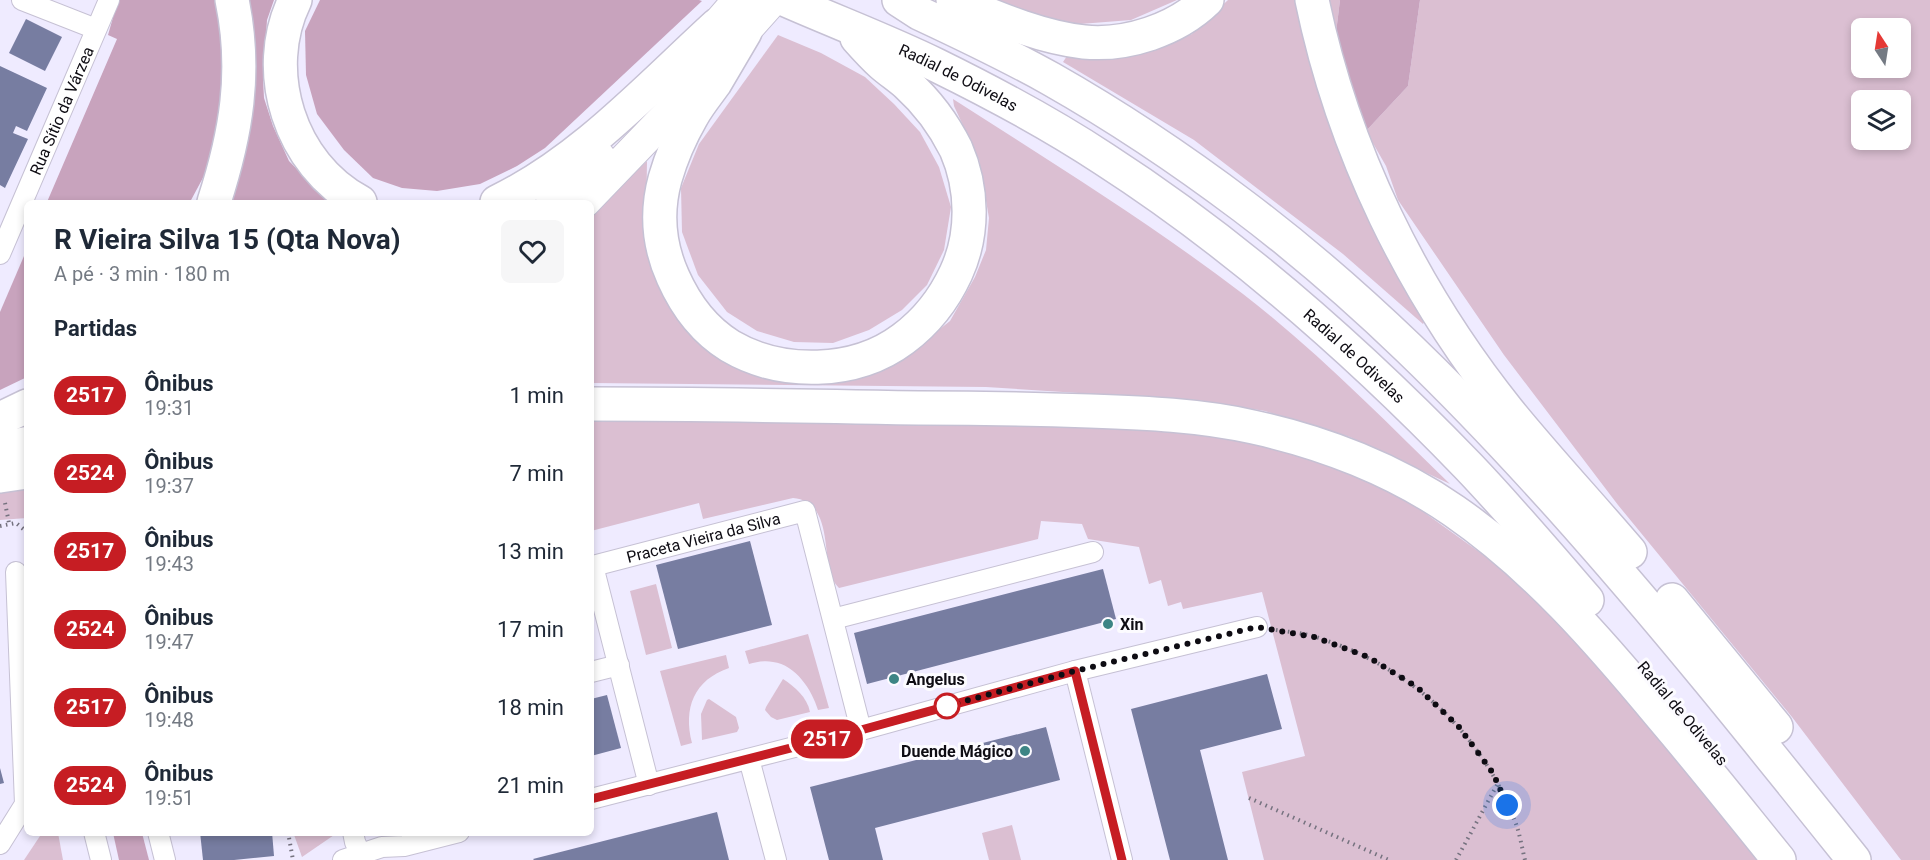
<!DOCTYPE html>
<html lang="pt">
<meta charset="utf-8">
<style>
body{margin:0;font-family:Roboto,sans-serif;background:#f6f6f7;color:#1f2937;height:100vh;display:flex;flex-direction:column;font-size:22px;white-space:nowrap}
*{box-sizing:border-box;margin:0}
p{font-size:20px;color:#747a83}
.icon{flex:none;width:33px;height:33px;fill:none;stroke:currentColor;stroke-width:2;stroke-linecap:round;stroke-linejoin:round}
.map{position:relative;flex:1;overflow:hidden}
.drawer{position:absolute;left:24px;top:200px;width:570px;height:636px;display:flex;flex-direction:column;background:#fff;border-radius:9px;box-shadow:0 3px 9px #0003}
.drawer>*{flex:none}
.badge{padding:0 12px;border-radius:20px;font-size:21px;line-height:39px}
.needle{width:39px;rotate:348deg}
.tools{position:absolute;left:1851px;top:18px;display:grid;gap:12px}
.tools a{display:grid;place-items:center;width:60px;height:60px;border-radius:9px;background:#fff;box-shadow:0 3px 9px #0003;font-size:30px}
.you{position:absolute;width:30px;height:30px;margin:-15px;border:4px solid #fff;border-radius:50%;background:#1a73e8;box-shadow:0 0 0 9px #1a73e833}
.map>.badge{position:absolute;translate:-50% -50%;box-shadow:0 0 0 3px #fff}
h2{padding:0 30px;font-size:22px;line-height:54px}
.round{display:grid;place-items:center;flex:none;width:63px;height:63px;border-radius:9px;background:#f6f6f7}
.head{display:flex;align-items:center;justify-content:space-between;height:102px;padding:0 30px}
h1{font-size:28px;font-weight:700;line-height:45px}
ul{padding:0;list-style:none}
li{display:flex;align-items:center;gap:18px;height:78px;padding:0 30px}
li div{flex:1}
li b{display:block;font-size:22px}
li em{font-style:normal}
li .badge{min-width:66px;font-weight:700;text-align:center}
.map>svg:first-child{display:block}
</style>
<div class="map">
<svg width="1930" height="860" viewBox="0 0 1930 860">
<rect width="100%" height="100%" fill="#efebff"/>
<g fill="#dbbfd2" fill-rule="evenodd">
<polygon points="991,0 1177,0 1131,20 1080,24 1029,16"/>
<polygon points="1228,0 1295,0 1314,69 1426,319 1423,324 1343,254 1194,140 1063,62 1067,56 1101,59 1125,57 1163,47 1192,34"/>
<polygon points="1329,0 1340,0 1336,33"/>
<path d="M 1420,0 L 1930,0 L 1930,860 L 1901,860 L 1792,717 L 1618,505 L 1504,355 L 1398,200 L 1386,166 L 1366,131 L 1408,86 ZM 1862,28 L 1900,28 L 1900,68 L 1862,68 ZM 1862,100 L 1900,100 L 1900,140 L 1862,140 Z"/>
<polygon points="778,35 821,53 865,77 894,104 920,132 939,167 951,207 944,250 927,285 902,310 869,330 833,343 794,342 757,331 727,312 698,275 682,232 681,188 699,144"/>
<path d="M 953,99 C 1051,162 1150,223 1243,294 C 1317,351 1383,419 1450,484 L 1350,437 L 1265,411 L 1203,401 L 986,387 L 591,383 L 591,211 L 647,161 L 646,227 L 748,367 L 926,340 L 950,321 L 975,277 L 986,250 L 989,218 L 979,160 L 954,106 Z"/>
<path d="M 591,418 L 1117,423 L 1211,434 L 1276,448 L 1356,472 L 1418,508 L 1521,582 L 1583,645 L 1762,860 L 1264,860 L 1242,772 L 1305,756 L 1262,592 L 1183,609 L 1181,602 L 1168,606 L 1161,580 L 1149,584 L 1139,547 L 1088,539 L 1082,524 L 1041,521 L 1038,539 L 839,588 C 836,585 833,581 831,576 C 823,551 831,501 793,498 L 703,519 L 699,503 L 591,531 Z"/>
<polygon points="27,485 27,518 0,520 0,490"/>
<polygon points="656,584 672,648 646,655 630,591"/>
<path d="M 808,634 L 829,708 L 818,710 C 812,690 796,665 773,662 C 765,660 757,662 749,664 L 745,651 Z"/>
<path d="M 726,655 L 729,668 C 694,680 683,708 692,743 L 681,746 L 660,671 Z"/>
<path d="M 783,679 C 795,687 807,697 810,712 L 777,720 L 771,717 L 765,710 L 766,707 Z"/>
<polygon points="709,699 736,717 739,728 737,732 702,740 701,714 707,700"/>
<polygon points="1012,825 1021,860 989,860 982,833"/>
<polygon points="293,832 337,832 337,833 302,857"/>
<polygon points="42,833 58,833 63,860 24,860"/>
</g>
<g fill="#c8a3bd">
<polygon points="118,0 219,0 225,37 219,130 205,174 190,202 47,202 117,39 108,35"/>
<polygon points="246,0 274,0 267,20 263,79 264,98 273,126 289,161 329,202 227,202"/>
<polygon points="320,0 699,0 702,1 545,148 517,166 480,184 437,191 402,188 373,178 344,150 317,114 306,75 305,31"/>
<polygon points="1340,0 1420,0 1408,86 1366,131 1343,63 1336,33"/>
<polygon points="27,249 27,377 0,390 0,312"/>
<polygon points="113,833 142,833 149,860 119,860"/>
</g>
<g fill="#777da1">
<polygon points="26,19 62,37 45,71 9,53"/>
<polygon points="0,66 47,88 27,131 16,126 13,133 28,139 5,188 0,185"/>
<polygon points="750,541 772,625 678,649 656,565"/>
<polygon points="1103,569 1116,619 867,684 854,633"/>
<polygon points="1267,674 1282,729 1200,750 1228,860 1170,860 1131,709"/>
<polygon points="607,695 621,748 591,756 591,699"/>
<polygon points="1046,727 1060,780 875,828 883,860 829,860 810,787"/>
<polygon points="0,768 4,783 0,784"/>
<polygon points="717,812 729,860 534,860 533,859"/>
<polygon points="200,832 272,832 274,856 234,860 203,860"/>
</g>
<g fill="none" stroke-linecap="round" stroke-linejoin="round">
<defs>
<g id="minor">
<polyline points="22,0 96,29"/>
<path id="s1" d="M 0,254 L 109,0"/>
<polyline points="833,619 1093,552"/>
<polyline points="1075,671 1122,860"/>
<polyline points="591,672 619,665"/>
<polyline points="749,759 776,860"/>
<path id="s2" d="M 649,785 L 593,566 L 805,511 L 861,730"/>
<polyline points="591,799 861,730 1075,671 1257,627"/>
<polyline points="94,832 101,860"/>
<polyline points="158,832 165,860"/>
<polyline points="353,832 355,842 360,853"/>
<polyline points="0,844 25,804 16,572"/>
<polyline points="343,860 382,847 404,846 459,832"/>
</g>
<g id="primary">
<polyline points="701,44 739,0"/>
<polyline points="552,202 599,157"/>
<polyline points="584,202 688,94 772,0"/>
<polyline points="0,448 27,443"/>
</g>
<g id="trunk">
<path d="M 295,0 C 260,71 290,165 360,202"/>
<path id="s3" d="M 786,0 C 836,22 887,41 936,65 C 993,93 1051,124 1104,159 C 1239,246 1358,352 1469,467 C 1510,510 1548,555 1587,600"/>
<path d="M 899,0 L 919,13 C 964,34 1008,55 1051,79 C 1118,117 1182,160 1243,206 C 1360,294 1462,397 1559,505 C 1662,620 1758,740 1854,860"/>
<path d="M 953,0 C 994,17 1039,37 1084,42 C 1127,46 1176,30 1207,0"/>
<path d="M 1312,0 C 1343,150 1412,291 1508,411 C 1547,459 1590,505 1630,552"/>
<path d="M 745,32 C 735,49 725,66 715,83 C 707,94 698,105 692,116 C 681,135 671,158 665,179 C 656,212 659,246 673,277 C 685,304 704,330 730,346 C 781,376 855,375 903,339 C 926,322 944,299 956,273 C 974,234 973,188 956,149 C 944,125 927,102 907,84 C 899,77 890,71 882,64 C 873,56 865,47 857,38"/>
<path d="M 214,202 C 236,134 247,72 232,0"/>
<path d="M 497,202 C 582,161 648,88 717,25"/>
<path d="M 591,404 C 700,404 810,406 919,408 C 976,408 1033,409 1090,411 C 1145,413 1200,415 1253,427 C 1323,442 1395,470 1454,511 C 1535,567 1599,641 1662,717 C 1702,764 1740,812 1779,860"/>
<polyline points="0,419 27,406"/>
<polyline points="0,476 27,472"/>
<polyline points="1672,600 1776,727"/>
</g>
</defs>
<use href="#minor" stroke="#c6c1d4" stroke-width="22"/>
<use href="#primary" stroke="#c6c1d4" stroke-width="34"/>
<use href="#trunk" stroke="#c6c1d4" stroke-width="36"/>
<g stroke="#75727f" stroke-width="4" stroke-dasharray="1.5 4.5" stroke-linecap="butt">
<polyline points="5,503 9,523"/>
<polyline points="0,526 16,523 27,532"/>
<path d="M 1276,630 C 1289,632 1303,633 1316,637 C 1411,667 1481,731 1516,824 C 1520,835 1522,848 1525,860"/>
<polyline points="1249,798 1389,860"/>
<polyline points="288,832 293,860"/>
<polyline points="1456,860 1497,785"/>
</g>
<use href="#minor" stroke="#fff" stroke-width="20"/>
<use href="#primary" stroke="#fff" stroke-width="32"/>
<use href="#trunk" stroke="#fff" stroke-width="33"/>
</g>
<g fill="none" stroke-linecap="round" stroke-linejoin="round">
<defs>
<polyline id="line" points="591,799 861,730 1075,671 1122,860"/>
</defs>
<use href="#line" stroke="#fff" stroke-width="14"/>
<use href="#line" stroke="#c61d23" stroke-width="9"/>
<polyline stroke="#0e0c13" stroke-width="6" stroke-dasharray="0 10.8" points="947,706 1075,671 1257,627 1314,637 1368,657 1417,687 1459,727 1493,773 1507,805"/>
</g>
<g fill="#3d8585" stroke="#fcfbff" stroke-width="2">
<circle cx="1108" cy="624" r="6"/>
<circle cx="894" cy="679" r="6"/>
<circle cx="1025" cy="751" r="6"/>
</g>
<circle fill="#fff" stroke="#c61d23" stroke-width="3" cx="947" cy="706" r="12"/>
<g text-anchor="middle" stroke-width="6" stroke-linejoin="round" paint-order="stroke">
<g font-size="16" fill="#0e0c13" stroke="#fcfbff">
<text dy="6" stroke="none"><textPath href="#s3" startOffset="189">Radial de Odivelas</textPath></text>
<text dy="6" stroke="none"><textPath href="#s1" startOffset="156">Rua Sítio da Várzea</textPath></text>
<text dy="6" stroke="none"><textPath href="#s3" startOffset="675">Radial de Odivelas</textPath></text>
<text dy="6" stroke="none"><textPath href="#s2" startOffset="340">Praceta Vieira da Silva</textPath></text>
<text transform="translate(1683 713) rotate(50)" y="6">Radial de Odivelas</text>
</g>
<g font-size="16" font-weight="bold" fill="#0e0c13" stroke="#fcfbff" text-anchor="start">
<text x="1120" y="630">Xin</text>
<text x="906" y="685">Angelus</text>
<text x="1013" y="757" text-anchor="end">Duende Mágico</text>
</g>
</g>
</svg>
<div class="tools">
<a><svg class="needle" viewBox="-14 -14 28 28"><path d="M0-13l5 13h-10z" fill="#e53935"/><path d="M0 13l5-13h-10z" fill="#747a83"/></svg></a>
<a><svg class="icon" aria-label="layers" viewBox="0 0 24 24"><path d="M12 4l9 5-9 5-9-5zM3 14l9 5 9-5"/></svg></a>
</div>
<div class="you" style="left:1507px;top:805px"></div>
<b class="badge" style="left:827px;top:739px;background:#c61d23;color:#fff">2517</b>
<section class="drawer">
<div class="head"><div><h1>R Vieira Silva 15 (Qta Nova)</h1><p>A pé · 3 min · 180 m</p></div><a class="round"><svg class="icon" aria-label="heart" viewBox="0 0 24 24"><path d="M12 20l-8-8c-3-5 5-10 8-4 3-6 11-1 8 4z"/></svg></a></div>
<h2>Partidas</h2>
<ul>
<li><span class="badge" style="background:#c61d23;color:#fff">2517</span><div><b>Ônibus</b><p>19:31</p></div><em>1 min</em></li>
<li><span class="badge" style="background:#c61d23;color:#fff">2524</span><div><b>Ônibus</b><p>19:37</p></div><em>7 min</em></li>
<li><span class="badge" style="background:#c61d23;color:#fff">2517</span><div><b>Ônibus</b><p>19:43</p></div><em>13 min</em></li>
<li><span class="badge" style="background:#c61d23;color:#fff">2524</span><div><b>Ônibus</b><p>19:47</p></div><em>17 min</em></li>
<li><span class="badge" style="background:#c61d23;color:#fff">2517</span><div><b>Ônibus</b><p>19:48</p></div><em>18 min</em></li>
<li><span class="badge" style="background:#c61d23;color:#fff">2524</span><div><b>Ônibus</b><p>19:51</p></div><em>21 min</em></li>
</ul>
</section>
</div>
